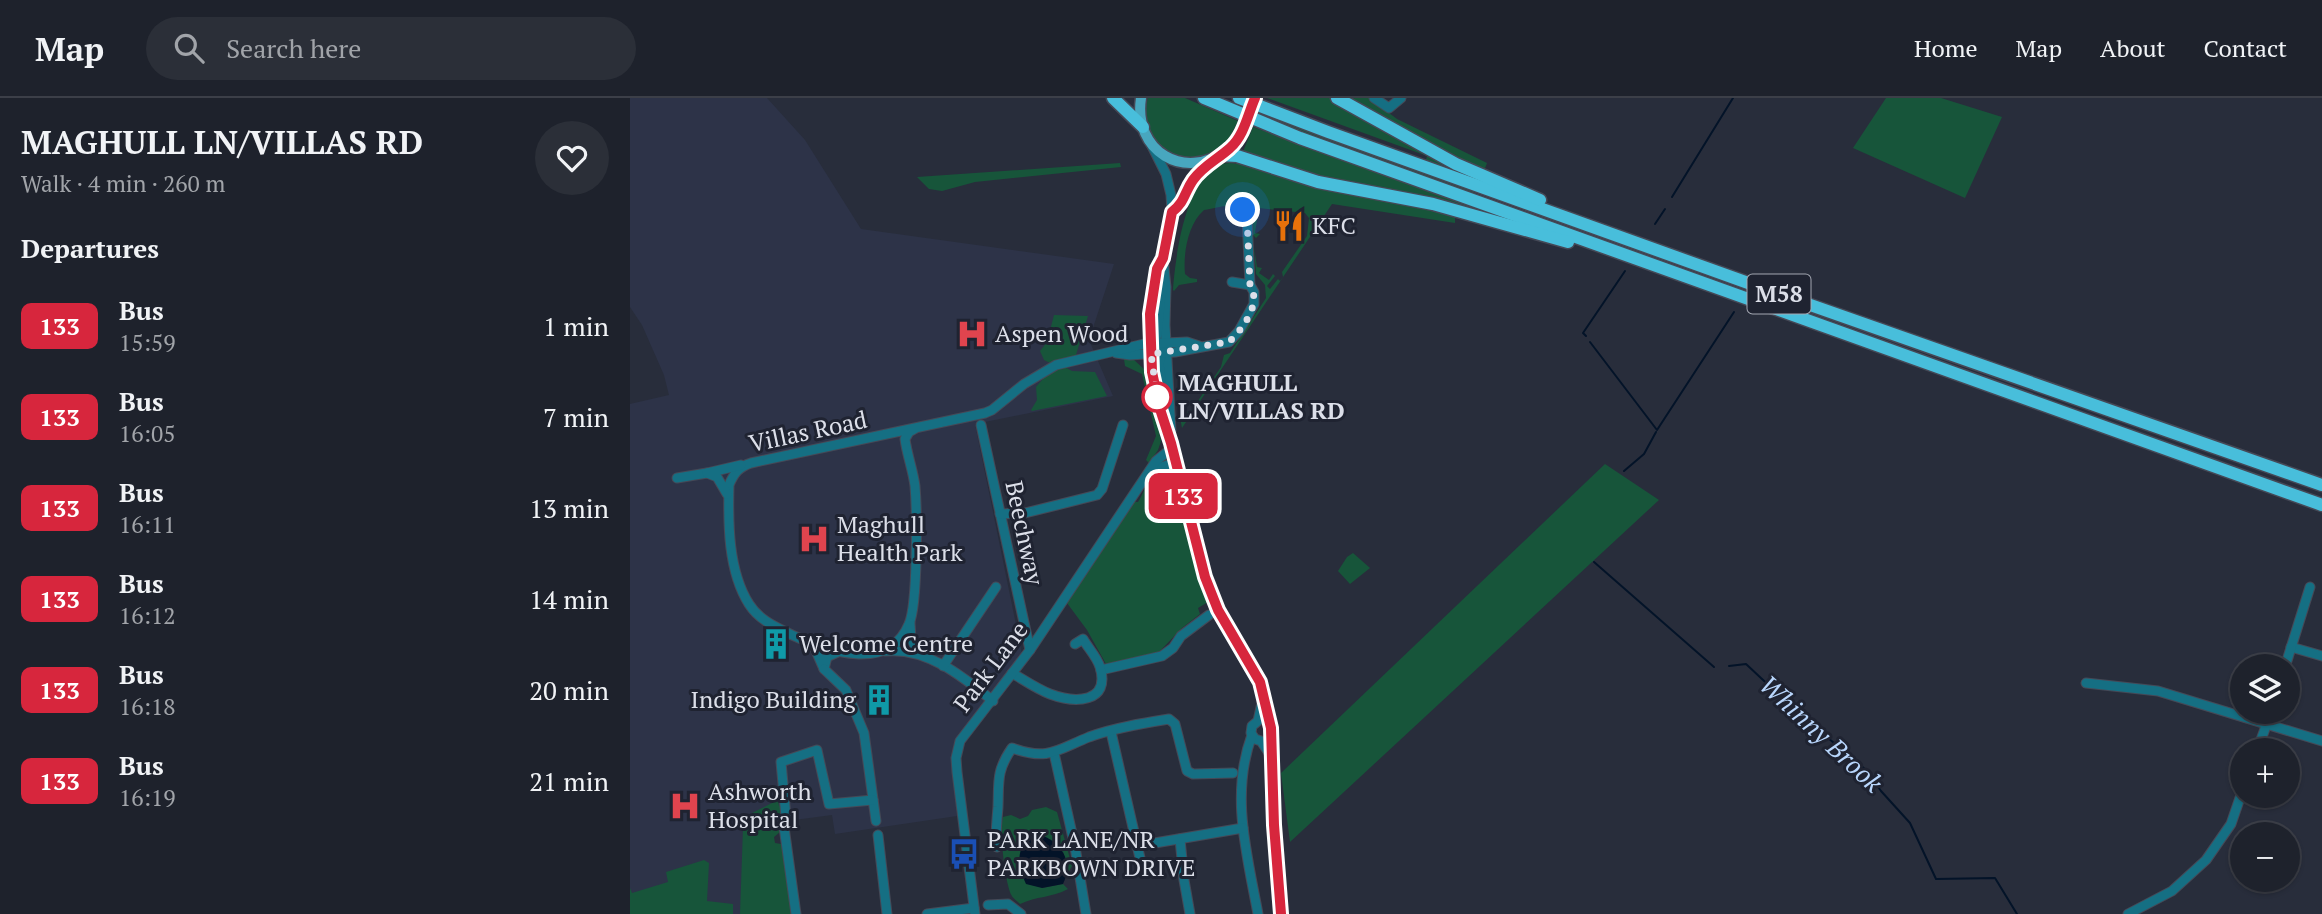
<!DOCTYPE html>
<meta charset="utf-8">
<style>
body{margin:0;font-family:"PT Serif",serif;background:#2b2f38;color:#f1f3f6;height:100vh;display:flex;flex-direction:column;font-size:26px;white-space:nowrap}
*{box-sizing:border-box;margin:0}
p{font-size:23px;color:#a1a4a9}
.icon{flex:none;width:38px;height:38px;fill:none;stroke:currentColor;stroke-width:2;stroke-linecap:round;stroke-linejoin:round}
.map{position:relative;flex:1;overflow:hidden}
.drawer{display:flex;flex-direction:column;background:#1e222c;width:630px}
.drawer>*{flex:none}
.badge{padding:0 14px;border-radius:10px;font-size:24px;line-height:46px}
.buttons{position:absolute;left:1600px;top:556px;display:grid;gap:14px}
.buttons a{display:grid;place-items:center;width:70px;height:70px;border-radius:50%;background:#1e222c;box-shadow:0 2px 5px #0004,0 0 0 2px #3c3f48;font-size:35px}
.you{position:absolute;width:35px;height:35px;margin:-18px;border:5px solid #fff;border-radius:50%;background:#1a73e8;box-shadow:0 0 0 10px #1a73e833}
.map>.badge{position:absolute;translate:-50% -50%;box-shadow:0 0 0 4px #fff}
h2{padding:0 21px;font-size:26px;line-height:63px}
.round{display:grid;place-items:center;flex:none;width:74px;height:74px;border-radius:37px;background:#2b2f38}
.head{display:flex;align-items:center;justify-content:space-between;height:119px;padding:0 21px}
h1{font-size:33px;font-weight:600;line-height:52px}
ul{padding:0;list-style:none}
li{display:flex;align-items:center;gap:21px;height:91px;padding:0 21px}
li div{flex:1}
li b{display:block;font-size:26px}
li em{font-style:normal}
li .badge{min-width:77px;font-weight:700;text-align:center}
header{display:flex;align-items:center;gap:42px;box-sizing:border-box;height:98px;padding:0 35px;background:#1e222c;border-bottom:2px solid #3c3f48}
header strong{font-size:33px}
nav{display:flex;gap:38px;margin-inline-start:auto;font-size:24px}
.search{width:490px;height:63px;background:#2b2f38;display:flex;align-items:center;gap:18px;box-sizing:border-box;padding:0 24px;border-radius:38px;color:#a1a4a9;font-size:26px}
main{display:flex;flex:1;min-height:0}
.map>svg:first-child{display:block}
</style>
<header>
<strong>Map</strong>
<div class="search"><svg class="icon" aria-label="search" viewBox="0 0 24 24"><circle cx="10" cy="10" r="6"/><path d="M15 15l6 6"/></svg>Search here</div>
<nav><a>Home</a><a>Map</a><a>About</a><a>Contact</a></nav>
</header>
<main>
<section class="drawer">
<div class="head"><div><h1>MAGHULL LN/VILLAS RD</h1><p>Walk · 4 min · 260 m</p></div><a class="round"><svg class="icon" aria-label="heart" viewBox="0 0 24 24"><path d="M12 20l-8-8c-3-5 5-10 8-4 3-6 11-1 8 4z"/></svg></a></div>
<h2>Departures</h2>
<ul>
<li><span class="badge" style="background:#d7263d;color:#fff">133</span><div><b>Bus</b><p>15:59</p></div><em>1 min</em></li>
<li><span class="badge" style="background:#d7263d;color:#fff">133</span><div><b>Bus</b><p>16:05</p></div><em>7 min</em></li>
<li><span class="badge" style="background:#d7263d;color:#fff">133</span><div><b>Bus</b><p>16:11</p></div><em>13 min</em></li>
<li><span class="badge" style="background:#d7263d;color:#fff">133</span><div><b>Bus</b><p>16:12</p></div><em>14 min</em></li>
<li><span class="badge" style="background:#d7263d;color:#fff">133</span><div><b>Bus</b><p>16:18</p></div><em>20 min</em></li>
<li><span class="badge" style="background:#d7263d;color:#fff">133</span><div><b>Bus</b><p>16:19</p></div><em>21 min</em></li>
</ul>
</section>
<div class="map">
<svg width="1692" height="816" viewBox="0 0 1692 816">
<rect width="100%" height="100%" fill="#282d3b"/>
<polygon fill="#2d3348" points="0,0 137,0 175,42 231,131 484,166 459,242 483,298 345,326 392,556 324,646 322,661 327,718 205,736 202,717 149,724 121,724 116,816 0,816 0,306 39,297 34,277 12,227 0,209"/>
<g fill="#17553a">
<path d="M 518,0 L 555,0 L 608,23 C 604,32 597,45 592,50 C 567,71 525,58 516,27 C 513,18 516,8 518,0 Z"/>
<polygon points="637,0 701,0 850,81 796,62 797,58"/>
<polygon points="717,0 739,0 767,21 857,65 854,73"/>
<polygon points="1256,0 1311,0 1372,19 1335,100 1223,50"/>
<polygon points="630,13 846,91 843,98 632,20 628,17"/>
<polygon points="623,29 877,122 678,78 612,56"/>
<path d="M 608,63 L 631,73 L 675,85 L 825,117 L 825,125 L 702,106 L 552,330 L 548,309 L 554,315 L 561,313 L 591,269 L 594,257 L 600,255 L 636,200 L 635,187 L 626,176 L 624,149 L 627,169 L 632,170 L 629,175 L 639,182 L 643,176 L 645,178 L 637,188 L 640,191 L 648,181 L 650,183 L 653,179 L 652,174 L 677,138 L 679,120 L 675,115 L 629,110 L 625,135 L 630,136 L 626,140 L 622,136 L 620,114 C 609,102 589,110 574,112 C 558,126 553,155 555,176 L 560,180 L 567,181 L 567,184 L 549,187 L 544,193 L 543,192 C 545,160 558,54 607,66 Z"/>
<polygon points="490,65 491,69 345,84 312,93 299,91 287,79"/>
<polygon points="424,217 458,218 445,260 422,266 414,262 410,253 417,244"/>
<polygon points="494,261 503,261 515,272 531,343 528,352 519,365 516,362 526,338 512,276 495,268"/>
<polygon points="435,269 442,273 465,274 477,298 402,313 401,312 407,302 406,289 418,275"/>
<polygon points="975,366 1029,402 660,744 651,675"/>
<path d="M 527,380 L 552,417 L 578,504 L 568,510 L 570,516 L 552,530 L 529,554 L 476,566 L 457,532 L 437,505 L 504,404 L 508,404 C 513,397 514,389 521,381 Z"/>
<polygon points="723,455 740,470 720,486 708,473 717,459"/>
<polygon points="148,702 149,708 153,709 154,717 141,725 153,725 150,734 144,739 145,745 151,746 155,751 164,816 110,816 113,730 122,715"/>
<path d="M 416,709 L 427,714 L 442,768 L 438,775 L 433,753 L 412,790 L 433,786 L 438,791 C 421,800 407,798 390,806 C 389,805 382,799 382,798 C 375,787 369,732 373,719 L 381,717 L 390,721 L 398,718 L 402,712 Z"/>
<polygon points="74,762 79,765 77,803 103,806 103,816 0,816 0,790 2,795 38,784 36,774"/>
</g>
<path fill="#031328" d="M 408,736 C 431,743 444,763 433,786 L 412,790 L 396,786 C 388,769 386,756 397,739 Z"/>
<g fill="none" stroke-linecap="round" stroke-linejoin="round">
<g stroke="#031328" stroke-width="2">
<polyline points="1042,99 1103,0"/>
<polyline points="1025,126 1035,111"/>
<polyline points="956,238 953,235 995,173"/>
<polyline points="960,244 1027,332 1104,214"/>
<polyline points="994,373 1014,356 1026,334"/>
<polyline points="964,464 1084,569"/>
<polyline points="1099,568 1116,566 1166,613 1236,672 1251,693 1280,725 1306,781 1365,780 1387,816"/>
</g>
<defs>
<g id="minor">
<polyline points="744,0 759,10 771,0"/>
<polyline points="522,48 536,76 541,97 542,114 533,160 536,189 535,227 541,333"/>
<polyline points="542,114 552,107 562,83 583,62"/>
<polyline points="533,160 527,171 520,216 519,240 522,274 530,311 541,345 575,479 588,512 630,584 641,630 644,727 652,816"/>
<polyline points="602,184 620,187"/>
<path d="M 524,248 C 531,229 527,209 533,190"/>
<polyline points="533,252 529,265 534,304"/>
<polyline points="486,255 500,257 545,254 599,244 609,233 624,206 624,194 620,187 617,119 613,112"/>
<polyline points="351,327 400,552"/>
<path d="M 286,330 L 279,334 L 275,341 C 277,357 283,372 285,388 C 287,412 288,506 279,526 C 259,575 197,553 162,537 C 146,529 129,522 119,506 C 98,473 98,425 99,387 C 104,375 109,369 121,365 L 355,315 L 362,312 L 394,286 L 426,267 L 514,246 L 557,244 L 569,248"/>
<polyline points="520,373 546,364"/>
<polyline points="47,380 77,375"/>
<polyline points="97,396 87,379 77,375 111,367"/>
<polyline points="370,416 395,415 467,397 472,391 493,327"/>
<polyline points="280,525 281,541 289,555"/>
<polyline points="183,546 194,571 197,559 208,554"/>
<polyline points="1661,549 1692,558"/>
<path d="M 255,553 C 297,549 332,578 363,603"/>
<polyline points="313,568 366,489"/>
<polyline points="1655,569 1680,489"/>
<polyline points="194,571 216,592 234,635 246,723"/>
<polyline points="471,572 532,558 543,550 551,538 579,517"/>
<path d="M 382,575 C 394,582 407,591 420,596 C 444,605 481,606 470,569 C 467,559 458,550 453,541 L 445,546"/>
<polyline points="1456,585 1528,593 1692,643"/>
<polyline points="633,600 628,623 622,628 621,635 625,641 631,643 641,658"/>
<polyline points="481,634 513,773"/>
<path d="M 622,637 C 600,696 617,756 628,816"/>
<polyline points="1627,653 1641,614"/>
<polyline points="424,655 445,749 456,816"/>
<polyline points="156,719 151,664 187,652 199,706 243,702"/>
<polyline points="154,729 166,816"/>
<polyline points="248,737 257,816"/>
<polyline points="550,741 554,782 560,816"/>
<polyline points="507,748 613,730"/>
<path d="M 367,749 C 365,735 367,723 368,709 C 369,684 366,673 382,650 C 418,663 427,652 459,639 C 483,630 514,625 539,621 L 545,626 L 557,673 L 563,676 L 603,675"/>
<polyline points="358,807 378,806 391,816"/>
<polyline points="297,816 344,810"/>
<polyline points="345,816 327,674 326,660 330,643 400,552 526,363 542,350"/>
<polyline points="1498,816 1542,793 1576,762 1601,726 1612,694"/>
</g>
<path id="major" d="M 511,0 C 503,53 554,84 597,52"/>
<g id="highway">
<polyline points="483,0 513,29"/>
<polyline points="574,0 670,40 1692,407"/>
<polyline points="609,0 698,34 1146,195 1692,387"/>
<polyline points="707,0 826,66 910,102"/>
<polyline points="590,57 607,58 688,84 803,106 938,144"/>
</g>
</defs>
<use href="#minor" stroke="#454957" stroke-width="11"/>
<use href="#major" stroke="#454957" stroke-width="13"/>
<use href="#highway" stroke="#454957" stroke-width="15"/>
<use href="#minor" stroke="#156f83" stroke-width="9"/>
<use href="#major" stroke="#48a7bf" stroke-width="10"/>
<use href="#highway" stroke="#48bedb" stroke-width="12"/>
<defs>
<polyline id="major-bridge" points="602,48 610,37 625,0"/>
</defs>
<use href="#major-bridge" stroke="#454957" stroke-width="13" stroke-linecap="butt"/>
<use href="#major-bridge" stroke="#48a7bf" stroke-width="10"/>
</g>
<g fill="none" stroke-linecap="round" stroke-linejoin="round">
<defs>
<path id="line" d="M 625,0 C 618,16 614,38 600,50 C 588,61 573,68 563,82 C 554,95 555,104 542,114 L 533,160 L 527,171 L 520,216 L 522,274 L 530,311 L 541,345 L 575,479 L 588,512 L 630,584 L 641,630 L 644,727 L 651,816"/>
</defs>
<use href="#line" stroke="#fff" stroke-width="16"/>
<use href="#line" stroke="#d7263d" stroke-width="10"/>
<path stroke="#dcdfe9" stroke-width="7" stroke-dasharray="0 12.6" d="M 527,299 L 521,256 L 599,244 C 613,230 632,206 620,187 L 617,119 L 613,112"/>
</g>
<defs>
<symbol id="restaurant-bare" viewBox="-9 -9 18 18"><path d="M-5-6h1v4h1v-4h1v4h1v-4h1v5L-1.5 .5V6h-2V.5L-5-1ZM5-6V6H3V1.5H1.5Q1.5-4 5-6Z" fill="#e8710a" stroke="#1f2331" stroke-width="2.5" paint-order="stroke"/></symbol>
<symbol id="hospital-bare" viewBox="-9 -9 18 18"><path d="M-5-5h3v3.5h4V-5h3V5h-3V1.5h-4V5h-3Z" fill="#e0444e" stroke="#1f2331" stroke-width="2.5" paint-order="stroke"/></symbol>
<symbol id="building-bare" viewBox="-9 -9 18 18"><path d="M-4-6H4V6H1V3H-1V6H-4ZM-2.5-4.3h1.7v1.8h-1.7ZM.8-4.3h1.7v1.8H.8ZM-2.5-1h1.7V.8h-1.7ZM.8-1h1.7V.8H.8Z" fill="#0f9aa8" stroke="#1f2331" stroke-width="2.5" paint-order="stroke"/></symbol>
<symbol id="bus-bare" viewBox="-9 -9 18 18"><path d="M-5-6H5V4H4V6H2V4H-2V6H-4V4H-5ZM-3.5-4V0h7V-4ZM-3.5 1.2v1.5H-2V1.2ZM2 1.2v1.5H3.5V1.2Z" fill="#1a4fb4" stroke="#1f2331" stroke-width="2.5" paint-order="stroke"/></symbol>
</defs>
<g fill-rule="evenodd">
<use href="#restaurant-bare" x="637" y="106" width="44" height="44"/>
<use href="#hospital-bare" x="320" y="214" width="44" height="44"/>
<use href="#hospital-bare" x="162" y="419" width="44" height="44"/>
<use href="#building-bare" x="124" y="524" width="44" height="44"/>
<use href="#building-bare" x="227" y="580" width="44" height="44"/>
<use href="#hospital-bare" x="33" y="686" width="44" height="44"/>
<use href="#bus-bare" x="312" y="734" width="44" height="44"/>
</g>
<circle fill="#fff" stroke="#d7263d" stroke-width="3.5" cx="527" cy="299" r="14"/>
<g text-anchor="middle" stroke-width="6" stroke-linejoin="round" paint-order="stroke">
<rect fill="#1f2331" stroke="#a3a7b2" stroke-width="2" x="1117.5" y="176.5" width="63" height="39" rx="5"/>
<g font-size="23" font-weight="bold" fill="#dcdfe9">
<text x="1149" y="204">M58</text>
</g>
<g font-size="24" fill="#dcdfe9" stroke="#1f2331" text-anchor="start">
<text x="682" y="136">KFC</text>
<text x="365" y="244">Aspen Wood</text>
<text x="207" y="435">Maghull<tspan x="207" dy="28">Health Park</tspan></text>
<text x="169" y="554">Welcome Centre</text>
<text x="226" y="610" text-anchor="end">Indigo Building</text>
<text x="78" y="702">Ashworth<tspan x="78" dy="28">Hospital</tspan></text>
<text x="357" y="750">PARK LANE/NR<tspan x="357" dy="28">PARKBOWN DRIVE</tspan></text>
</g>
<g font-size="24" font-weight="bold" fill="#dcdfe9" stroke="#1f2331" text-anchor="start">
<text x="548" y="293">MAGHULL<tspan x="548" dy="28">LN/VILLAS RD</tspan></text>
</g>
<g font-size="24" fill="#dcdfe9" stroke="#1f2331">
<text transform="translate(178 334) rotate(-12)" y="8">Villas Road</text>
<text transform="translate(394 435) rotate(78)" y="8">Beechway</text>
<text transform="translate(361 569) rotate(-53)" y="8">Park Lane</text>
</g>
<g font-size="26" font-style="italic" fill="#b8d6fc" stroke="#1f2331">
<text transform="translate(1191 636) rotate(43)" y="9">Whinny Brook</text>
</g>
</g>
</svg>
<div class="buttons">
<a><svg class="icon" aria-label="layers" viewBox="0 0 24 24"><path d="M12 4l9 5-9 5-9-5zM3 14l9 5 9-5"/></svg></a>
<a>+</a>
<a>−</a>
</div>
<div class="you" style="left:613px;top:112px"></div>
<b class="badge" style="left:553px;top:398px;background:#d7263d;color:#fff">133</b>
</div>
</main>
